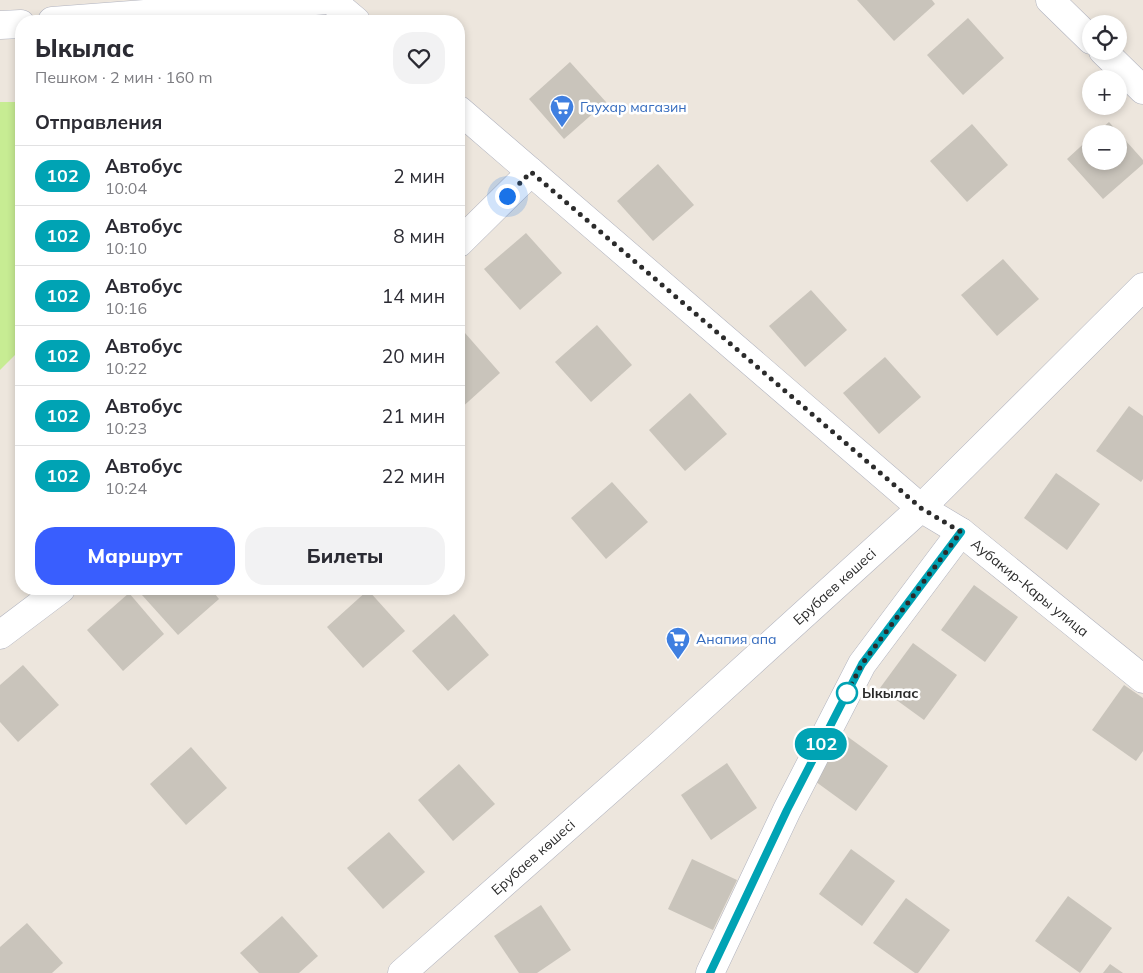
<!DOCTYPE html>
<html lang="ru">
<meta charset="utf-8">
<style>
body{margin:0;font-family:Mulish,sans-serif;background:#f2f2f3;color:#2b2b33;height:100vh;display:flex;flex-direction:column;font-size:19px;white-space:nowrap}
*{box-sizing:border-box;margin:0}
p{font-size:16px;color:#7c7c81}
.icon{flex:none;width:28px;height:28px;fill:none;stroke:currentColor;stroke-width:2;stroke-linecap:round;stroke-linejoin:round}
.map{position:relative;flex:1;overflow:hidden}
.drawer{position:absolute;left:15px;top:15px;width:450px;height:580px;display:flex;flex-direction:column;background:#fff;border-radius:20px;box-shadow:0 2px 8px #0003}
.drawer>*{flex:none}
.badge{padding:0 10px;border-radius:16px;font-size:18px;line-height:32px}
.buttons{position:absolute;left:1082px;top:15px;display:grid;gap:10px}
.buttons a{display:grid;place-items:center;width:45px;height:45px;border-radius:50%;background:#fff;box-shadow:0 2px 8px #0003;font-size:25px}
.you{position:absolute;width:25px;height:25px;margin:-12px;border:4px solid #fff;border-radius:50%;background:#1a73e8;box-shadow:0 0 0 8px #1a73e833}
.map>.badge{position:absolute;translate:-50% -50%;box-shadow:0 0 0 2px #fff}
h2{padding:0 20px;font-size:19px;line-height:45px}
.round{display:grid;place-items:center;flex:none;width:52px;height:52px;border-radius:20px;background:#f2f2f3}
.overview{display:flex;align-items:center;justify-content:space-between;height:85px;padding:0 20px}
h1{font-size:24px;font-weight:800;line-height:38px}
.action{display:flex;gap:10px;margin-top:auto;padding:10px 20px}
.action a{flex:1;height:58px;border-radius:20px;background:#395efe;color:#fff;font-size:20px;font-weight:800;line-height:58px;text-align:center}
.action a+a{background:#f2f2f3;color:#2b2b33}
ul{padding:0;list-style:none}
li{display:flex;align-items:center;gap:15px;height:60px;padding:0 20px;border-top:1px solid #e1e1e2}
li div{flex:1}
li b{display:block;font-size:19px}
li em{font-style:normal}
li .badge{min-width:55px;font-weight:700;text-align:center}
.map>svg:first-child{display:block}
</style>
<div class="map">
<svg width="1143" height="973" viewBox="0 0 1143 973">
<rect width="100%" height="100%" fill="#ede6dd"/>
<polygon fill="#c7ec93" points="0,102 21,102 21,349 0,370"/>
<g fill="#c9c4bb">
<polygon points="857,0 932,0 935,4 894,41"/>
<polygon points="968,18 1004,58 963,95 927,55"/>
<polygon points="570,62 606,102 564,139 529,99"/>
<polygon points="1109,122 1143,160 1143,164 1103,199 1067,159 1091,137 1091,161 1119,161 1119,134 1095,134"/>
<polygon points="972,124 1008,165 967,202 930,161"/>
<polygon points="658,164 694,205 653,241 617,201"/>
<polygon points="526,233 562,273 520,310 484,269"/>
<polygon points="1003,259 1039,299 997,336 961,295"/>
<polygon points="811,290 847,330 805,367 769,326"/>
<polygon points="597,325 632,365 591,402 555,362"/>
<polygon points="465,333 500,373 459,410 459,338"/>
<polygon points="885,357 921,397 879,434 843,393"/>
<polygon points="690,393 727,434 685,471 649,430"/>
<polygon points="1129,406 1143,416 1143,479 1141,482 1096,451"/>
<polygon points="1056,473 1100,504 1067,550 1024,518"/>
<polygon points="612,482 648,522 606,559 571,518"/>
<polygon points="974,585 1018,617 985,662 941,630"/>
<polygon points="148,589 211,589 219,599 178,635 142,595"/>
<polygon points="368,590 405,631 363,668 327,627"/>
<polygon points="129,593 164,634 123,671 87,630"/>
<polygon points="454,614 489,655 448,691 412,651"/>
<polygon points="913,643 957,675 924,720 880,688"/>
<polygon points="23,665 59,705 18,742 0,722 0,685"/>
<polygon points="1124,685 1143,698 1143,751 1136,761 1092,730"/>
<polygon points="844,734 888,766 856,811 812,779"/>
<polygon points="191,747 227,788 186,825 150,784"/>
<polygon points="727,763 757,808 711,840 681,795"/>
<polygon points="459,764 495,804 453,841 418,800"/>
<polygon points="389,832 425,872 383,909 347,868"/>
<polygon points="851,849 895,881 862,926 819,894"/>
<polygon points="692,859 737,880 713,930 668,909"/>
<polygon points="1068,896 1112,928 1080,973 1035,941"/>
<polygon points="906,898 950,930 918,973 915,973 873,943"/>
<polygon points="541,905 571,950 537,973 519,973 494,936"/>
<polygon points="282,916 318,956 299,973 259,973 240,953"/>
<polygon points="27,923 63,963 52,973 0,973 0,947"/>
<polygon points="1110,964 1123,973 1103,973"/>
</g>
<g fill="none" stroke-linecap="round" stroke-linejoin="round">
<defs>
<g id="street">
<polyline points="331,0 356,21"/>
<polyline points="1050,0 1091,40"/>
<polyline points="52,21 328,0"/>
<polyline points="0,25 21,24"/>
<polyline points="1103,51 1143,90"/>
<path id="s1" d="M 459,110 L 921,508 L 961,532 L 1143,679"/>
<polyline points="459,243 531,172"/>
<polyline points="0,635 61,589"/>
<polyline points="710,973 787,810 862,664 961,532"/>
</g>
<g id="secondary">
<path id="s2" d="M 402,973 L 659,746 L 921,508 L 1143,287"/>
</g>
</defs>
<use href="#street" stroke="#b1b3bf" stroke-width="29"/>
<use href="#secondary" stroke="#b1b3bf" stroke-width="29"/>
<use href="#street" stroke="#fff" stroke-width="28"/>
<use href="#secondary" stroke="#fff" stroke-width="28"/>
</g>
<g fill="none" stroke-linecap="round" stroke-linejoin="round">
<defs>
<polyline id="line" points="710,973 787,810 862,664 961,532"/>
</defs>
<use href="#line" stroke="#fff" stroke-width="11"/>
<use href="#line" stroke="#00a3b4" stroke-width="8"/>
<polyline stroke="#2b2b2b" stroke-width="5" stroke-dasharray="0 9" points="507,196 531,172 921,508 961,532 862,664 845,697 847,693"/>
</g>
<defs>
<symbol id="supermarket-pin" viewBox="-11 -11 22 30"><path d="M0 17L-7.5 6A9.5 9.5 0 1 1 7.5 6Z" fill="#3f7fe0" stroke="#fff"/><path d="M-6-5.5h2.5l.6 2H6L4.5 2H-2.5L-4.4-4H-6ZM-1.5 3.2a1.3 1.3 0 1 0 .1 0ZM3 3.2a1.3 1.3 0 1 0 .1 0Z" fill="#fff"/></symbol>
</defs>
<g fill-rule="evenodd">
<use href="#supermarket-pin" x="548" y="93" width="28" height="38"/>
<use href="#supermarket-pin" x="664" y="625" width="28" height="38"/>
</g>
<circle fill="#fff" stroke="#00a3b4" stroke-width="2.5" cx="847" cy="693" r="10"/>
<g text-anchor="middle" stroke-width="5" stroke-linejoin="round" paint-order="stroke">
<g font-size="14" fill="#366cbe" stroke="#fff" text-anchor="start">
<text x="580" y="112">Гаухар магазин</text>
<text x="696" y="644">Анапия апа</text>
</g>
<g font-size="14" fill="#2b2b2b" stroke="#fff">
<text dy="5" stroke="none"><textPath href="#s2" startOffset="580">Ерубаев көшесі</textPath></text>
<text dy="5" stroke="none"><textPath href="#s1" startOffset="745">Аубакир-Кары улица</textPath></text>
<text dy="5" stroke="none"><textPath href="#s2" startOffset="175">Ерубаев көшесі</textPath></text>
</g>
<g font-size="14" font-weight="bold" fill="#2b2b2b" stroke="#fff" text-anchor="start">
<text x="862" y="698">Ыкылас</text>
</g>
</g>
</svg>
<div class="buttons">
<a><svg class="icon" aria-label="locate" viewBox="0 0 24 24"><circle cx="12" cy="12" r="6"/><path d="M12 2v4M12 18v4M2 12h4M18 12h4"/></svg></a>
<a>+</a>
<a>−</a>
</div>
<div class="you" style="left:507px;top:196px"></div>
<b class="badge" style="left:821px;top:744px;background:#00a3b4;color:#fff">102</b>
<section class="drawer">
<div class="overview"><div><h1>Ыкылас</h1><p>Пешком · 2 мин · 160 m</p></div><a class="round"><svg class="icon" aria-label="heart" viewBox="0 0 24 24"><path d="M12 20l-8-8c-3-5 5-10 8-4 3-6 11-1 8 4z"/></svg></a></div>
<h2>Отправления</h2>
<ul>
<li><span class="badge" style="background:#00a3b4;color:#fff">102</span><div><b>Автобус</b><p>10:04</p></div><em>2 мин</em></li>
<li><span class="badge" style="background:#00a3b4;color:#fff">102</span><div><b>Автобус</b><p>10:10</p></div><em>8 мин</em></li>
<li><span class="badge" style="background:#00a3b4;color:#fff">102</span><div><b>Автобус</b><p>10:16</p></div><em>14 мин</em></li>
<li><span class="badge" style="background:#00a3b4;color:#fff">102</span><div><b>Автобус</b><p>10:22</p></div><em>20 мин</em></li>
<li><span class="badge" style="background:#00a3b4;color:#fff">102</span><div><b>Автобус</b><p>10:23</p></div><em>21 мин</em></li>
<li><span class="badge" style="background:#00a3b4;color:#fff">102</span><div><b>Автобус</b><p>10:24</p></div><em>22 мин</em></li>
</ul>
<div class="action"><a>Маршрут</a><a>Билеты</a></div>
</section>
</div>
